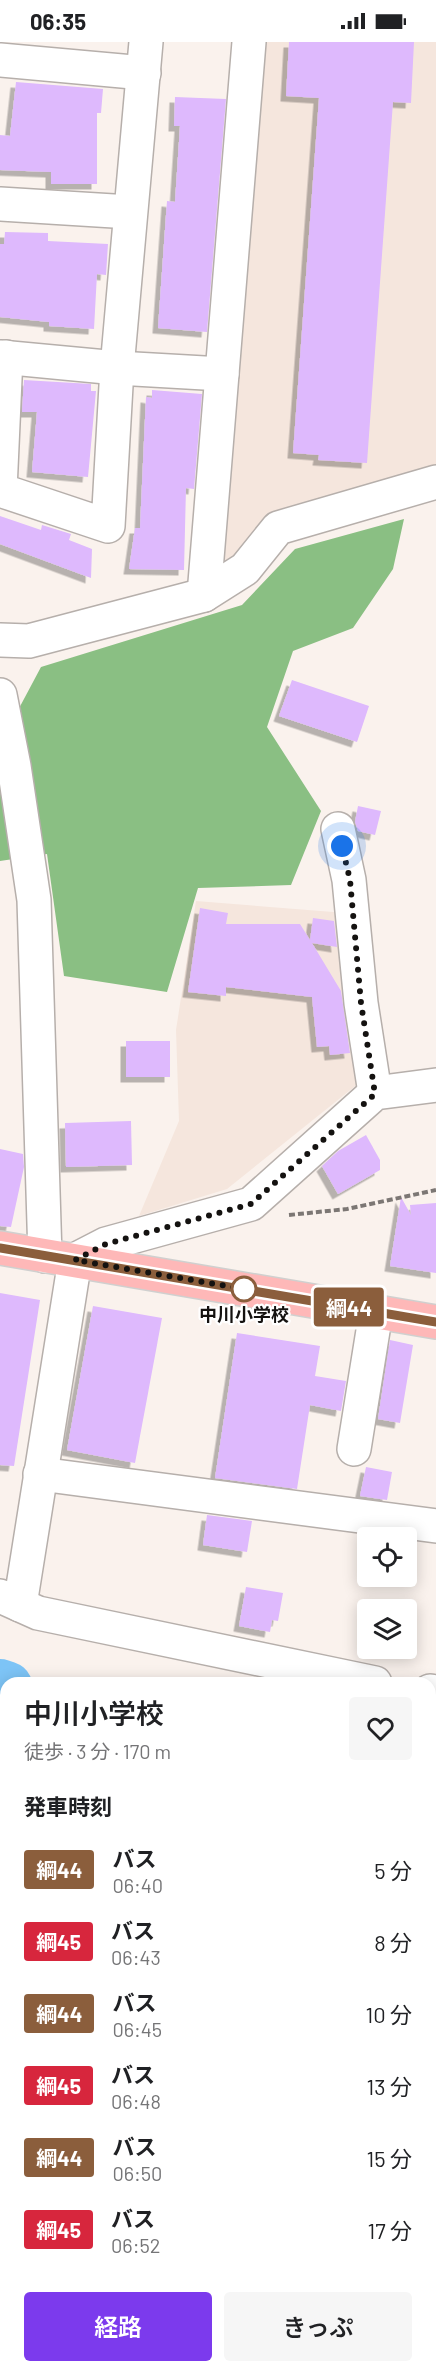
<!DOCTYPE html>
<html lang="ja">
<meta charset="utf-8">
<style>
body{margin:0;font-family:Barlow,"Noto Sans JP",sans-serif;background:#f6f6f6;color:#202124;height:100vh;display:flex;flex-direction:column;font-size:22px;white-space:nowrap}
*{box-sizing:border-box;margin:0}
p{font-size:20px;color:#757577}
.icon{flex:none;width:33px;height:33px;fill:none;stroke:currentColor;stroke-width:2;stroke-linecap:round;stroke-linejoin:round}
.map{position:relative;flex:1;overflow:hidden}
.details{position:absolute;left:0px;top:1635px;width:436px;height:696px;display:flex;flex-direction:column;background:#fff;border-radius:18px 18px 0 0;box-shadow:0 3px 15px #0003}
.details>*{flex:none}
.badge{padding:0 12px;border-radius:4px;font-size:21px;line-height:39px}
.controls{position:absolute;left:357px;top:1485px;display:grid;gap:12px}
.controls a{display:grid;place-items:center;width:60px;height:60px;border-radius:6px;background:#fff;box-shadow:0 3px 15px #0003;font-size:30px}
.you{position:absolute;width:30px;height:30px;margin:-15px;border:4px solid #fff;border-radius:50%;background:#1a73e8;box-shadow:0 0 0 9px #1a73e833}
.map>.badge{position:absolute;translate:-50% -50%;box-shadow:0 0 0 3px #fff}
h2{padding:0 24px;font-size:22px;line-height:54px}
.round{display:grid;place-items:center;flex:none;width:63px;height:63px;border-radius:6px;background:#f6f6f6}
.head{display:flex;align-items:center;justify-content:space-between;height:102px;padding:0 24px}
h1{font-size:28px;font-weight:600;line-height:45px}
.cta{display:flex;gap:12px;margin-top:auto;padding:12px 24px}
.cta a{flex:1;height:69px;border-radius:6px;background:#7c3aed;color:#fff;font-size:24px;font-weight:600;line-height:69px;text-align:center}
.cta a+a{background:#f6f6f6;color:#202124}
ul{padding:0;list-style:none}
li{display:flex;align-items:center;gap:18px;height:72px;padding:0 24px}
li div{flex:1}
li b{display:block;font-size:22px}
li em{font-style:normal}
li .badge{min-width:66px;font-weight:700;text-align:center}
.status{display:flex;justify-content:space-between;align-items:center;height:42px;padding:0 30px;background:#fff;direction:ltr}
.status svg{height:16px;fill:currentColor}
.map>svg:first-child{display:block}
</style>
<div class="status"><b>06:35</b><svg viewBox="0 0 49 12"><path d="M0 12V9h3v3zM5 12V6h3v6zM10 12V3h3v9zM15 12V0h3v12zM26 1h20v11H26zM47 4h2v5h-2z"/></svg></div>
<div class="map">
<svg width="436" height="2331" viewBox="0 0 436 2331">
<defs>
<filter id="shadow"><feDropShadow dx="-5.5" dy="5.5" stdDeviation="0" flood-color="#0004"/></filter>
</defs>
<rect width="100%" height="100%" fill="#faf2ed"/>
<g fill="#f5e6dd">
<polygon points="257,0 436,0 436,425 241,511 214,531"/>
<polygon points="196,859 346,871 364,1037 227,1147 139,1174 179,1079 176,988"/>
</g>
<polygon fill="#8abf83" points="404,477 393,527 353,586 293,609 267,685 321,769 291,843 198,846 167,950 64,934 47,812 0,819 0,702 41,625 242,563 295,507"/>
<g fill="none" stroke-linecap="round" stroke-linejoin="round">
<g stroke="#7dc4f6" stroke-width="54">
<polyline points="0,1644 6,1646"/>
<polyline points="430,1735 436,1735"/>
</g>
</g>
<g fill="#deb9fd" filter="url(#shadow)">
<polygon points="289,0 414,0 411,61 393,60 367,421 318,418 319,413 293,411 319,56 286,54"/>
<polygon points="16,40 103,47 101,71 97,71 97,142 51,142 51,130 0,128 0,93 10,94"/>
<polygon points="175,55 226,57 207,290 158,286 167,159 175,160 180,84 174,84"/>
<polygon points="5,190 48,191 48,199 108,202 106,233 97,232 94,287 49,284 49,280 0,275 0,202 4,202"/>
<polygon points="24,338 91,342 91,349 96,349 88,435 32,430 37,370 22,370"/>
<polygon points="152,348 202,352 194,447 186,446 184,528 129,527 135,486 140,486 146,355 152,356"/>
<polygon points="0,474 41,488 42,483 71,492 69,498 92,507 91,536 0,502"/>
<polygon points="292,638 369,664 357,700 279,674"/>
<polygon points="358,764 381,769 375,793 358,789 355,780"/>
<polygon points="200,866 228,871 226,882 300,882 310,898 313,876 334,879 337,905 312,901 341,949 350,1011 330,1013 329,1004 317,1005 312,955 226,945 226,954 188,950"/>
<rect x="126" y="999" width="44" height="36"/>
<polygon points="131,1079 132,1123 66,1125 65,1081"/>
<polygon points="366,1093 380,1118 380,1128 338,1152 322,1124 338,1109"/>
<polygon points="0,1107 23,1112 24,1125 11,1185 0,1184"/>
<polygon points="401,1155 411,1173 410,1163 436,1161 436,1231 390,1224"/>
<polygon points="0,1251 40,1258 14,1424 0,1423"/>
<polygon points="93,1264 162,1276 135,1421 67,1408"/>
<polygon points="237,1291 320,1304 315,1334 346,1339 341,1369 310,1363 297,1447 215,1436"/>
<polygon points="390,1298 413,1303 400,1381 378,1377"/>
<polygon points="366,1425 392,1430 387,1458 360,1454"/>
<polygon points="207,1473 252,1479 247,1510 203,1503"/>
<polygon points="246,1545 283,1551 278,1579 272,1578 270,1590 239,1584"/>
</g>
<g fill="none" stroke-linecap="round" stroke-linejoin="round">
<defs>
<g id="minor">
<polyline points="0,18 144,31"/>
<polyline points="0,162 130,170"/>
<polyline points="0,315 117,326 222,332"/>
<polyline points="6,315 0,448 108,484 117,326 146,0"/>
<polyline points="204,553 249,0"/>
<polyline points="0,598 29,599 204,553 245,527 278,486 436,440"/>
<polyline points="0,653 14,724 34,858 45,1214"/>
<polyline points="338,787 349,838 361,961 375,1051"/>
<polyline points="354,1407 376,1270"/>
<polyline points="40,1432 436,1484"/>
<polyline points="0,1554 38,1571 375,1641"/>
<polyline points="20,1563 75,1218 106,1202 251,1162 375,1051 436,1043"/>
<polyline points="430,1649 436,1650"/>
<polyline points="0,1706 6,1707"/>
<polyline points="430,1797 436,1798"/>
<polyline points="430,1996 436,1996"/>
<polyline points="0,2023 6,2022"/>
<polyline points="430,2288 436,2289"/>
<polyline points="0,2326 6,2324"/>
</g>
<polyline id="major" points="0,1206 436,1280"/>
</defs>
<use href="#minor" stroke="#b6afab" stroke-width="36"/>
<use href="#major" stroke="#d0d0cf" stroke-width="36"/>
<polyline stroke="#7c7774" stroke-width="4" stroke-dasharray="6 3" stroke-linecap="butt" points="289,1173 347,1167 436,1148"/>
<use href="#minor" stroke="#fff" stroke-width="33"/>
<use href="#major" stroke="#feb8b8" stroke-width="33"/>
</g>
<g fill="none" stroke-linecap="round" stroke-linejoin="round">
<defs>
<polyline id="line" points="0,1206 436,1280"/>
</defs>
<use href="#line" stroke="#fff" stroke-width="14"/>
<use href="#line" stroke="#8b5e3c" stroke-width="9"/>
<polyline stroke="#141210" stroke-width="6" stroke-dasharray="0 10.8" points="244,1247 75,1218 106,1202 251,1162 375,1052 361,961 350,838 342,804"/>
</g>
<circle fill="#fff" stroke="#8b5e3c" stroke-width="3" cx="244" cy="1247" r="12"/>
<g text-anchor="middle" stroke-width="4.5" stroke-linejoin="round" paint-order="stroke">
<g font-size="18" font-weight="bold" fill="#141210" stroke="#fff">
<text x="244" y="1279">中川小学校</text>
</g>
</g>
</svg>
<div class="controls">
<a><svg class="icon" aria-label="locate" viewBox="0 0 24 24"><circle cx="12" cy="12" r="6"/><path d="M12 2v4M12 18v4M2 12h4M18 12h4"/></svg></a>
<a><svg class="icon" aria-label="layers" viewBox="0 0 24 24"><path d="M12 4l9 5-9 5-9-5zM3 14l9 5 9-5"/></svg></a>
</div>
<div class="you" style="left:342px;top:804px"></div>
<b class="badge" style="left:349px;top:1265px;background:#8b5e3c;color:#fff">綱44</b>
<section class="details">
<div class="head"><div><h1>中川小学校</h1><p>徒歩 · 3 分 · 170 m</p></div><a class="round"><svg class="icon" aria-label="heart" viewBox="0 0 24 24"><path d="M12 20l-8-8c-3-5 5-10 8-4 3-6 11-1 8 4z"/></svg></a></div>
<h2>発車時刻</h2>
<ul>
<li><span class="badge" style="background:#8b5e3c;color:#fff">綱44</span><div><b>バス</b><p>06:40</p></div><em>5 分</em></li>
<li><span class="badge" style="background:#d7263d;color:#fff">綱45</span><div><b>バス</b><p>06:43</p></div><em>8 分</em></li>
<li><span class="badge" style="background:#8b5e3c;color:#fff">綱44</span><div><b>バス</b><p>06:45</p></div><em>10 分</em></li>
<li><span class="badge" style="background:#d7263d;color:#fff">綱45</span><div><b>バス</b><p>06:48</p></div><em>13 分</em></li>
<li><span class="badge" style="background:#8b5e3c;color:#fff">綱44</span><div><b>バス</b><p>06:50</p></div><em>15 分</em></li>
<li><span class="badge" style="background:#d7263d;color:#fff">綱45</span><div><b>バス</b><p>06:52</p></div><em>17 分</em></li>
</ul>
<div class="cta"><a>経路</a><a>きっぷ</a></div>
</section>
</div>
